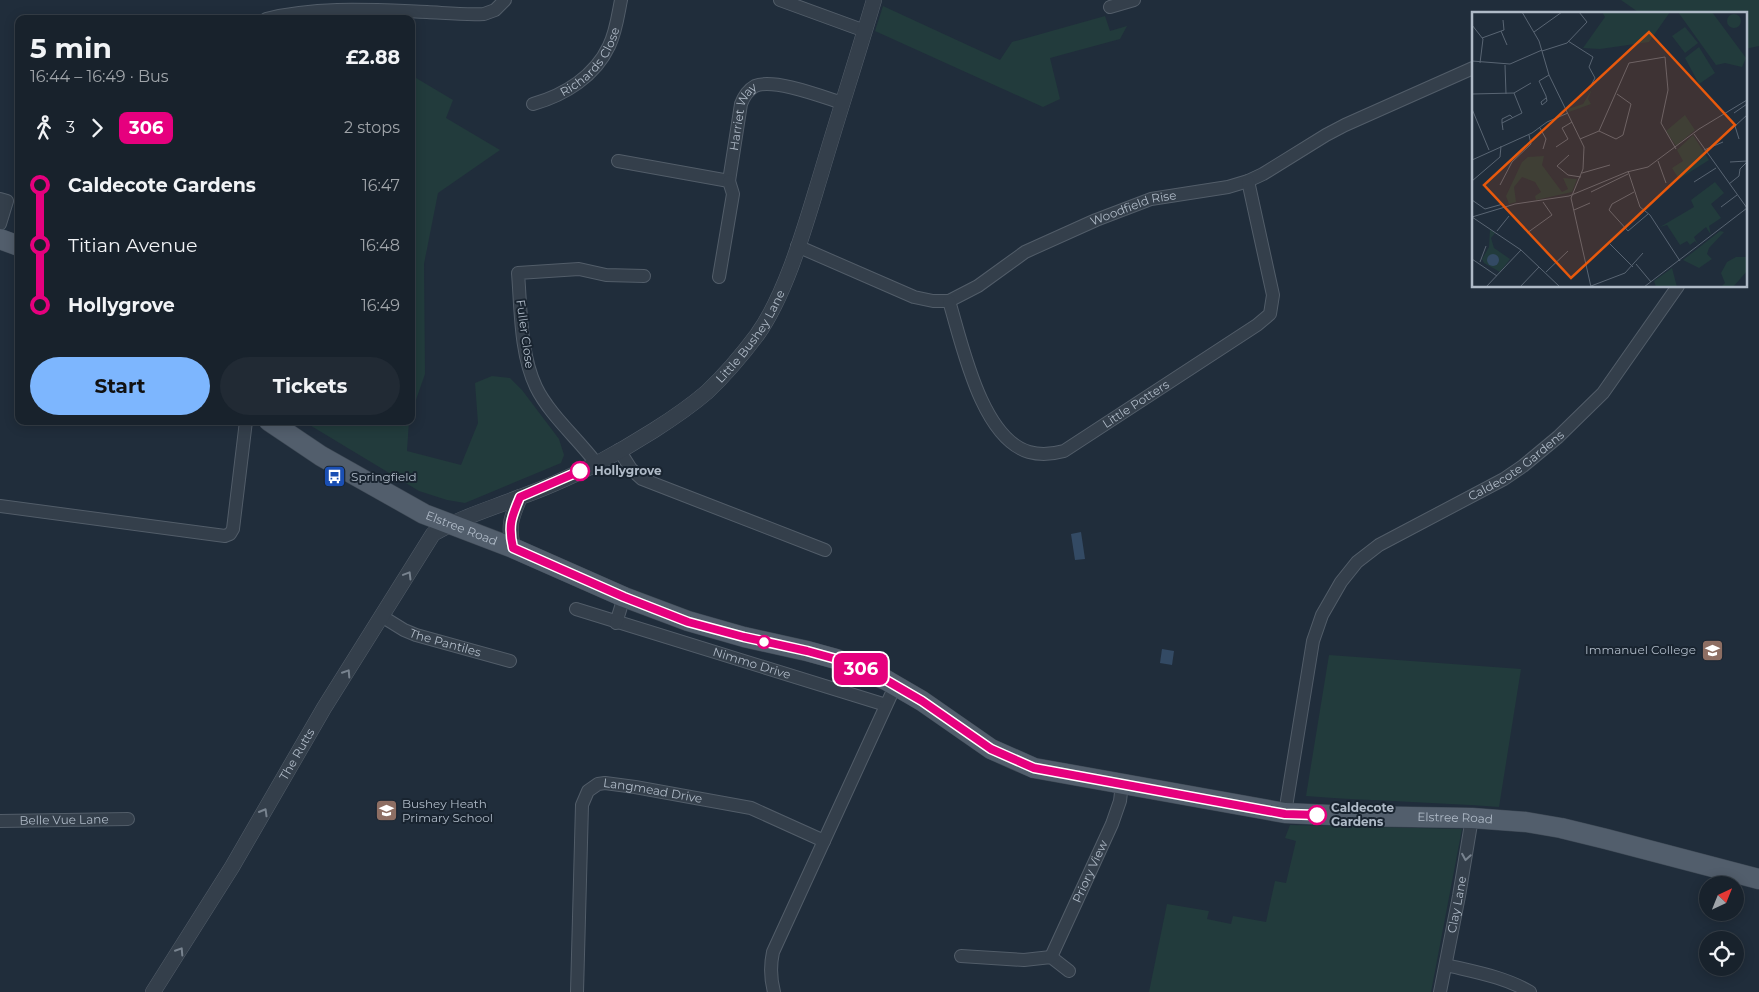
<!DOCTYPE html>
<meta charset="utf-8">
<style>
body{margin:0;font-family:Montserrat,sans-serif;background:#212a34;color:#f1f3f6;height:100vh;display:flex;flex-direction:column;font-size:19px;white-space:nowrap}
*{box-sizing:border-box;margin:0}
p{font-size:16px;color:#9fa4a9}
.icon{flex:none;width:28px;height:28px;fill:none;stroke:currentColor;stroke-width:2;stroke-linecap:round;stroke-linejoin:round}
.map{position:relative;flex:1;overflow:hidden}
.sheet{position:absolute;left:15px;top:15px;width:400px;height:410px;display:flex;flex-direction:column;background:#18222c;border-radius:10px;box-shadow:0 2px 12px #0003,0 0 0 1px #363f48}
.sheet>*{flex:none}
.badge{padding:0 10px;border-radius:8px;font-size:18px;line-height:32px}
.needle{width:32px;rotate:43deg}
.fabs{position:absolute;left:1699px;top:876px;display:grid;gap:10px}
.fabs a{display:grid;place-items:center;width:45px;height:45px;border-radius:50%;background:#18222c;box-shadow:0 2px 12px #0003,0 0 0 1px #363f48;font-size:25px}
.map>.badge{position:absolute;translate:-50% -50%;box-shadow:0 0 0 2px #fff}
.legs{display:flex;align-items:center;gap:8px;height:55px;padding:0 15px;font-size:16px}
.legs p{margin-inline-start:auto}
.headline{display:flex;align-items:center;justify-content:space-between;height:85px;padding:0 15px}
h1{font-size:28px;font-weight:700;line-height:38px}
.action{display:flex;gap:10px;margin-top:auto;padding:10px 15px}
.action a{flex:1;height:58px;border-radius:30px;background:#7db6fe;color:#111;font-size:20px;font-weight:700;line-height:58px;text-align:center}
.action a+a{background:#212a34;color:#f1f3f6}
ul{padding:0 15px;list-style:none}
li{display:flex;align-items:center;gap:18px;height:60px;font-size:19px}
li i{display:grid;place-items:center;width:8px;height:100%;margin:0 6px;background:currentColor}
li i::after{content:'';width:12px;height:12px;margin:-6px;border:4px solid;border-radius:50%;background:#18222c}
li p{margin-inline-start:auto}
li:first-child i{background:linear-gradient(#0000 50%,currentColor 0)}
li:last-child i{background:linear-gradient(currentColor 50%,#0000 0)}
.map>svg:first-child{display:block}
</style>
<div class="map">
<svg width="1759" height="992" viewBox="0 0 1759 992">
<rect width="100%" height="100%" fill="#202d3b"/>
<g fill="#223b3c">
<polygon points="1621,0 1759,0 1759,46 1745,49 1745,14 1641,14"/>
<polygon points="883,6 1000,60 1012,42 1105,16 1110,31 1127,26 1120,39 1050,58 1060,99 1043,107 875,31"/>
<polygon points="411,75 453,100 446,118 500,150 438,193 424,264 425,374 411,414"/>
<polygon points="492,376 510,378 522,390 559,439 564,455 561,463 465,503 447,500 419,491 303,421 409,421 407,451 461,465 478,423 475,383"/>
<path d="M 1329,655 L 1521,669 L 1499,807 C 1435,802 1370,801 1306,796 Z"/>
<polygon points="1290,825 1462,829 1431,992 1149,992 1167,904 1209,911 1207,919 1231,924 1233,916 1266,922 1275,881 1286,883 1296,841 1285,838"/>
</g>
<g fill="#334a64">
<polygon points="1081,532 1085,559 1075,560 1071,534"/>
<polygon points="1162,649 1174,651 1172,665 1160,663"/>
</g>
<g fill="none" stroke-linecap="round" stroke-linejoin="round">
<defs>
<g id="minor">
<polyline points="780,0 865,31"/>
<polyline points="1110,7 1134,0"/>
<path d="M 266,19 C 318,6 373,10 427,12 C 446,13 465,15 484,14 L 495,10 L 505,0"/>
<path id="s1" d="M 533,104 C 565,95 595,76 609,46 C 616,32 618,15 621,0"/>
<path id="s2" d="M 618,161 L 729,181 L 741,104 C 744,96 748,90 755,86 C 774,78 823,97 842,103"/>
<polyline points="0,199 7,201 0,224"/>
<path id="s3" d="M 797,246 L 914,297 L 933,301 L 949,301 L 978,286 L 1025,252 L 1096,220 L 1151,199 L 1228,187 L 1248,181 L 1263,174 L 1326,135 L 1345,125 L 1473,68"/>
<polyline points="719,277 733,194 729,181"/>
<path id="s4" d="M 949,301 C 962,343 981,438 1029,452 C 1040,455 1053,454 1064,451 L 1257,325 L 1270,314 L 1273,295 L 1248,181"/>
<polyline points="619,450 631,469 642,479 825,550"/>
<path d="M 596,463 C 578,439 549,414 536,387 C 520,353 521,310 518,273 L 579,269 L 606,275 L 644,276"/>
<polyline points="0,506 225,536 230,534 233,529 246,421"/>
<path id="s5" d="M 576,609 L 886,705"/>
<path id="s6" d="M 383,617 L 404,630 L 416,635 L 510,661"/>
<polyline points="616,623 624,597"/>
<path id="s7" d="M 1285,813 L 1313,641 L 1322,615 L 1341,582 L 1357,562 L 1379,545 L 1504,479 L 1523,466 L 1558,437 L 1603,393 L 1678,286"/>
<path id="s8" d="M 0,821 L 128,819"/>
<polyline points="961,956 1024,960 1051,957 1069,971"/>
<path id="s9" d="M 1051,957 L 1112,824 L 1120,801 L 1122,784"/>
<path d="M 1446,965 C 1475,972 1505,977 1530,992"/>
<path id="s10" d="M 577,992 L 582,805 L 588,791 L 598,784 L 605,783 L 635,787 L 751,808 L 824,841"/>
<path d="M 774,992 C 770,977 770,966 773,952 L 896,684"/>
<path id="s11" d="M 1440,992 L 1459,896 L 1472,818"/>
</g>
<g id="tertiary">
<path d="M 513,548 C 508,526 511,518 520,497"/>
<path id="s12" d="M 153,992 L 232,867 L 324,708 L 433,534 C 461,517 490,509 520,497 C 546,488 572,476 596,464 C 630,446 678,417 707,392 C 725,375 742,355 757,335 C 787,293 806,223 821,174 C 838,116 857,58 874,0"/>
</g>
<g id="primary">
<polyline points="0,239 19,246"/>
<path id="s13" d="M 269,421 L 321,456 L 424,514 L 513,548 L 624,597 L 688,621 L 744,637 L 807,651 L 836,659 L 886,680 L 922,701 L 991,749 L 1034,768 L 1285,813 L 1352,816 L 1472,818 L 1526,822 L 1561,828 L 1606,839 L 1759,879"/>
</g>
</defs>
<use href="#minor" stroke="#525d69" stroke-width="14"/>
<use href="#tertiary" stroke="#525d69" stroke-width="16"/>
<use href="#primary" stroke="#3d4854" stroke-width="21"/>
<use href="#minor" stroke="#343f4b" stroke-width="12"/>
<use href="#tertiary" stroke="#343f4b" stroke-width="15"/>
<use href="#primary" stroke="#525e6c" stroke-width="20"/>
</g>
<defs><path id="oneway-chevron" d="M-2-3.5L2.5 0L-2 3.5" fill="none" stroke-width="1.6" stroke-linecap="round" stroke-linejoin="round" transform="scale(1.25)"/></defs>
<g stroke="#78838f">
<use href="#oneway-chevron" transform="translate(408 575) rotate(-59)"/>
<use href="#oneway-chevron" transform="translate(347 673) rotate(-57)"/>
<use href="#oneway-chevron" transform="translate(264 812) rotate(-60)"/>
<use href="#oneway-chevron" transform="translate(1466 857) rotate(99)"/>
<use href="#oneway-chevron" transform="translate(180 951) rotate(-57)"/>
</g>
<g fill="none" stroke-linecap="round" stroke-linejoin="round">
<defs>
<path id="line-1" d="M 580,471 L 520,497 C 511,518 508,526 513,548 L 624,597 L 688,622 L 744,637 L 807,651 L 836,659 L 886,680 L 922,701 L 991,749 L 1034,768 L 1285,814 L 1317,815"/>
</defs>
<use href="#line-1" stroke="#fff" stroke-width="11"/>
<use href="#line-1" stroke="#e6007e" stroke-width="8"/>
</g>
<defs>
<symbol id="bus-square" viewBox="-11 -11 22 22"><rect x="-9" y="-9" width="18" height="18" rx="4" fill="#1a4fb4" stroke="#192430"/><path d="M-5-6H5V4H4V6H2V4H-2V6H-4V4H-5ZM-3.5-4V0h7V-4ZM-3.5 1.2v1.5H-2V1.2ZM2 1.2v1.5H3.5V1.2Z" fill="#fff"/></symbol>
<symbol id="school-square" viewBox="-11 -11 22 22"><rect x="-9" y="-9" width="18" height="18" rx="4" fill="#8d6e63" stroke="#192430"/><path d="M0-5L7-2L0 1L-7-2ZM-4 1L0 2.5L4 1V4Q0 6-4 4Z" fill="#fff"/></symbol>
</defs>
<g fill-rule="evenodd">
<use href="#bus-square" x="322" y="464" width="25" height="25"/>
<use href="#school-square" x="1700" y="638" width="25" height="25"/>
<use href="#school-square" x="374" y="798" width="25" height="25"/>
</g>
<g fill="#fff" stroke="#e6007e" stroke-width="2.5">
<circle cx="580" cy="471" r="9"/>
<circle cx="764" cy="642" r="6"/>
<circle cx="1317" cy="815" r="9"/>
</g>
<g text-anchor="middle" stroke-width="4" stroke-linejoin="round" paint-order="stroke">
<g font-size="12" fill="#afbac7" stroke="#192430">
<text dy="4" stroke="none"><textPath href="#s1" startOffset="74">Richards Close</textPath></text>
<text dy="4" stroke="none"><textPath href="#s2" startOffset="179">Harriet Way</textPath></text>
<text dy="4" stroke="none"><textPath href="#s3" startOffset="371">Woodfield Rise</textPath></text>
<text transform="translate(525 334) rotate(82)" y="4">Fuller Close</text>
<text dy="4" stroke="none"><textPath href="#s12" startOffset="918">Little Bushey Lane</textPath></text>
<text dy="4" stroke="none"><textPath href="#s4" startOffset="298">Little Potters</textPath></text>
<text dy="4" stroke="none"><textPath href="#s7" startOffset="452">Caldecote Gardens</textPath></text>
<text dy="4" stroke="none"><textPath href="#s13" startOffset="221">Elstree Road</textPath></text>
<text dy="4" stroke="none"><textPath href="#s6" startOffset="68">The Pantiles</textPath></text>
<text dy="4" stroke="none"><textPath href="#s5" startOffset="184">Nimmo Drive</textPath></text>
<text dy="4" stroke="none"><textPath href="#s12" startOffset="278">The Rutts</textPath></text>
<text dy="4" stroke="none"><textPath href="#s10" startOffset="270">Langmead Drive</textPath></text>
<text dy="4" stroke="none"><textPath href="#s13" startOffset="1271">Elstree Road</textPath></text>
<text dy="4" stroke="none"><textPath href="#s8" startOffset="64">Belle Vue Lane</textPath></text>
<text dy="4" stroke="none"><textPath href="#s9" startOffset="94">Priory View</textPath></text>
<text dy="4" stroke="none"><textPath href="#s11" startOffset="89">Clay Lane</textPath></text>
</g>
<g font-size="12" font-weight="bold" fill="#afbac7" stroke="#192430" text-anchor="start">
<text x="594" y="475">Hollygrove</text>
<text x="1331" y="812">Caldecote<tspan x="1331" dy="14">Gardens</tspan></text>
</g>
<g font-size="12" fill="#afbac7" stroke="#192430" text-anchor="start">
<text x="351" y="481">Springfield</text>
<text x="1696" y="654" text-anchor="end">Immanuel College</text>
<text x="402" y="808">Bushey Heath<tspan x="402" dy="14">Primary School</tspan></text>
</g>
</g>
<g transform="translate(1472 12)">
<rect width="275" height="275" fill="#202d3b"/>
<path d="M 130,0 L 198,0 L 177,30 L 128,37 L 111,36 L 133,5 ZM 206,0 L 240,0 L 274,46 L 270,55 L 253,51 L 244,53 ZM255 9a7 7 0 1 1 14 0a7 7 0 1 1-14 0ZM 213,15 L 226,31 L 213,41 L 200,24 ZM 227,35 L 243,61 L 227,72 L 213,46 ZM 120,77 L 116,87 L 119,92 L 97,100 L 96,97 L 111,92 ZM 213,103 L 223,118 L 204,134 L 194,119 ZM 221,123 L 237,148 L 207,167 L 200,156 L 211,149 L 205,138 ZM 72,144 L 70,153 L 90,180 L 96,177 L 91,166 L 105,167 L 100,180 L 64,188 L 63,184 L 69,180 L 63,170 L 50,165 L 42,175 L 44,190 L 37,192 L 34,184 L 50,150 L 56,145 ZM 243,170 L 252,181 L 239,192 L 249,206 L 237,214 L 239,223 L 234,215 L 222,225 L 226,233 L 223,229 L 218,233 L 215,229 L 208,233 L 195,213 L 188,215 L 222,195 L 219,188 ZM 18,217 L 23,221 L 19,226 L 22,236 L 38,247 L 28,260 L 12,251 L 10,247 L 17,235 ZM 248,219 L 252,220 L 237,236 L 235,242 L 240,247 L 227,256 L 211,248 ZM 275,245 L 275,259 L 261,275 L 249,275 L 253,271 L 249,261 L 255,250 L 264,245 ZM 200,256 L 205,275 L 184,275 L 182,269 Z" fill="#223b3c"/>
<path d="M15 248a6 6 0 1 1 12 0a6 6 0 1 1-12 0Z" fill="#334a64"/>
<path fill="none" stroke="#596573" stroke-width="1" d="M 50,0 L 67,29 L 77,63 L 112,135 L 111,157 L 99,186 L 119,275M 0,13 L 11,27 L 8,51M 29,19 L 35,33M 62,20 L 90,0M 10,26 L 32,18 L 31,8M 96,29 L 121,45 L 117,55 L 123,66 L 117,77M 70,39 L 95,31 L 115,10 L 107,0M 0,49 L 38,52 L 70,38M 33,53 L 34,82M 42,81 L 59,71M 0,82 L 42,81M 74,86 L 69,90 L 70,93 L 75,89 L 74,84 L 67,69 L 77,63M 0,97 L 17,138M 262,101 L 275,92M 30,111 L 30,107 L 38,103 L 41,106M 68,116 L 74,127 L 71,137M 31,118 L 30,111 L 50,101 L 42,81M 127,119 L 144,127 L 151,123 L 159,92 L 145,82M 222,122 L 275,196M 108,127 L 127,119 L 157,51 L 193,45 L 196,78 L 189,111 L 204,137M 267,127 L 263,114 L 275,103M 84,135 L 96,127 L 90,116 L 100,110M 232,138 L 251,130M 97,143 L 85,154 L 96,163 L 109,165M 0,148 L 60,121 L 75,110 L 96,101M 186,149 L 194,171M 258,150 L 275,149M 156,159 L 168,195 L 178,203 L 208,249M 110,161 L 138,153M 0,169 L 28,145 L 29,134M 222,170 L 244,156M 257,172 L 267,164 L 268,157 L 275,150M 28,173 L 40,150 L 59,132 L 57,123M 119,180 L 156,162M 162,180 L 140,192 L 137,198 L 156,219 L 176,202M 0,188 L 13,197 L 31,192 L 32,195M 249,195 L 265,183M 102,198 L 118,191M 0,205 L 43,192 L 97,184 L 155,160 L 176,155 L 227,117 L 275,88M 0,205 L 49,238 L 88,275M 25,219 L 37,204M 55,221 L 80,203 L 71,190M 138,232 L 161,255M 0,247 L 25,264M 8,250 L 14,234M 164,252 L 179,270M 74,260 L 96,239M 119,274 L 153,261 L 171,241M 14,275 L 49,238M 48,275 L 67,255M 172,275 L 275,196"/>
<path fill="#e8590c" fill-opacity="0.15" stroke="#e8590c" stroke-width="2.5" d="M 177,20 L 263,113 L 99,266 L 12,173 Z"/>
<rect width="275" height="275" fill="none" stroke="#afbac7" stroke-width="2.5"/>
</g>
</svg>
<div class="fabs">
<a><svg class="needle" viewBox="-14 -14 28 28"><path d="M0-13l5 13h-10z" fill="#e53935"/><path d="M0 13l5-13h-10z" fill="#9fa4a9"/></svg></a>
<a><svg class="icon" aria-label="locate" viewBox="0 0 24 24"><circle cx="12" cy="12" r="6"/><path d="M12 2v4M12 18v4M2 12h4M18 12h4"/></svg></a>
</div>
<b class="badge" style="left:861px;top:669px;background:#e6007e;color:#fff">306</b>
<section class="sheet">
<div class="headline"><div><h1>5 min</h1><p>16:44 – 16:49 · Bus</p></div><b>£2.88</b></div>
<div class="legs"><svg class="icon" aria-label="walk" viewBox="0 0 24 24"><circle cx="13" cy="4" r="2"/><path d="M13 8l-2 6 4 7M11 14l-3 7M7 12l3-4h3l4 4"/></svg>3<svg class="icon" aria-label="forward" viewBox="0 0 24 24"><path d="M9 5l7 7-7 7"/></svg><b class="badge" style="background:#e6007e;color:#fff">306</b><p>2 stops</p></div>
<ul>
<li><i style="color:#e6007e"></i><b>Caldecote Gardens</b><p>16:47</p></li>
<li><i style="color:#e6007e"></i><span>Titian Avenue</span><p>16:48</p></li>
<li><i style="color:#e6007e"></i><b>Hollygrove</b><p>16:49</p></li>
</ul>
<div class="action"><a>Start</a><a>Tickets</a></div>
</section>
</div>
